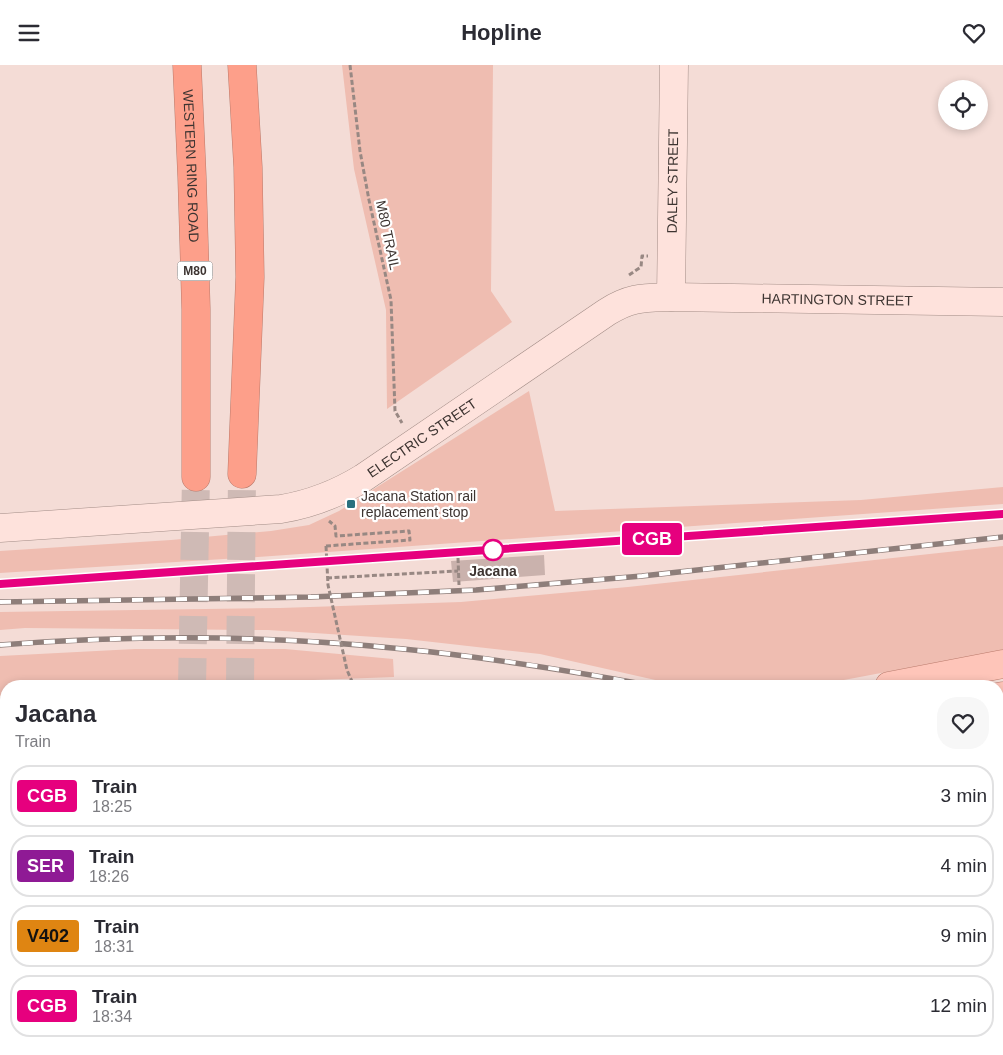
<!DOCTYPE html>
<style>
body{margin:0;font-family:Arial,sans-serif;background:#f7f7f7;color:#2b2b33;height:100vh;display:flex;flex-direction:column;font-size:19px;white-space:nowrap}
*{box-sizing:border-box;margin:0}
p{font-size:16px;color:#7c7c81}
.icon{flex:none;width:28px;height:28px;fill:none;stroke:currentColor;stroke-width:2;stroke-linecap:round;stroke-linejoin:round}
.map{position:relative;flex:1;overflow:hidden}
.sheet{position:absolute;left:0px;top:615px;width:1004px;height:375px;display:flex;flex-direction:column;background:#fff;border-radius:20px 20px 0 0;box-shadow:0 2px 8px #0003}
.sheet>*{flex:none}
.badge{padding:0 10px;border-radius:4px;font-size:18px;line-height:32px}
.controls{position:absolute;left:938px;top:15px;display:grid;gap:10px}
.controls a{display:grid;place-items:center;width:50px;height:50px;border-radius:50%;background:#fff;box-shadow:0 2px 8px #0003;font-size:25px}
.map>.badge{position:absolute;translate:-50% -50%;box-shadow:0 0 0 2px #fff}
.round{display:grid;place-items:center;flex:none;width:52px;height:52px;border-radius:20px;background:#f7f7f7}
.overview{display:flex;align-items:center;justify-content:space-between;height:85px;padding:0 15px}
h1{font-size:24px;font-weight:800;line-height:38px}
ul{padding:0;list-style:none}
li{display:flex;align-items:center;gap:15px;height:62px;margin:0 10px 8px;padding:0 5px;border:2px solid #e1e1e2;border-radius:20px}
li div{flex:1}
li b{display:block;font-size:19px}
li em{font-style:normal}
li .badge{min-width:55px;font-weight:700;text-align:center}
header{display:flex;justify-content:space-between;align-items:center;height:65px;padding:0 15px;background:#fff;font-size:22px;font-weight:800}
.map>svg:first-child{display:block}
</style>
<header><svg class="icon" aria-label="menu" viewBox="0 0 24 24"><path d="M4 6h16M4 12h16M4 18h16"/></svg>Hopline<svg class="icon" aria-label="heart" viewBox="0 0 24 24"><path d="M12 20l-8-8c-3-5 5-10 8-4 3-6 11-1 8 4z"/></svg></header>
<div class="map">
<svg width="1003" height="990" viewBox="0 0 1003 990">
<rect width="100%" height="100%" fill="#f4dcd6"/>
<g fill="#efbdb1">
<polygon points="342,0 493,0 491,226 512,257 387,344 386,245 354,104"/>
<polygon points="529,326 555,446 861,435 1003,422 1003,439 272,491 0,508 0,486 171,475 271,466 309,460 339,446"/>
<polygon points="1003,481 1003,585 812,621 682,621 540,589 406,574 268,565 25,563 0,565 0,547 280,543 461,537 628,522"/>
<polygon points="135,584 285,584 393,594 394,612 150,621 6,621 6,631 0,631 0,591"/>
<polygon points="6,659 6,676 0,677 0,660"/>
</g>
<polygon fill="#cab2ad" points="544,490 545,510 453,517 451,496"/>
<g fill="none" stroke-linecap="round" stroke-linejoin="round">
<g stroke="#cfbab5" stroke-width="28" stroke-dasharray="28 14" stroke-linecap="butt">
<polyline points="192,621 196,412"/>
<polyline points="240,621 242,409"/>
</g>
<defs>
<g id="secondary">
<path id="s1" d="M 671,232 L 674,0"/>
<path id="s2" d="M 0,463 L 281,444 C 311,439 337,429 363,413 L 607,247 C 631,232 643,233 671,232 L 1003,237"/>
</g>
<g id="primary">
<polyline points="889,621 1003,599"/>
<polyline points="998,632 1003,631"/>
<polyline points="0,691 6,690"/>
</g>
<g id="highway">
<path id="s3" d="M 187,0 L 192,112 L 196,244 L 196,412"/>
<polyline points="242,409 250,212 248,102 242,0"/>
<polyline points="0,748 6,751"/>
<polyline points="73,984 74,990"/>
<polyline points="95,984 95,990"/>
<polyline points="187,990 187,984"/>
<polyline points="236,990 236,984"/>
<polyline points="362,990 362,984"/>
</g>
</defs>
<use href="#secondary" stroke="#a38d87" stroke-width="29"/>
<use href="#primary" stroke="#ba7a6b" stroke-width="29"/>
<use href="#highway" stroke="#ba7a6b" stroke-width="29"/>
<g stroke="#988883" stroke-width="3" stroke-dasharray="5 2.5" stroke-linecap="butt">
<polyline points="350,0 360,86 369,135 391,235 395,346 402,358"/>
<polyline points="629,210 641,202 642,191 648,191"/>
<polyline points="326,481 410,475 409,466 336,471 335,461 329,456"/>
<polyline points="458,493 459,520"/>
<polyline points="327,513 458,506"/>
<polyline points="998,663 1003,662"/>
<polyline points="0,782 6,779"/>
<polyline points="593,984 599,990"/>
<polyline points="486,990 487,984"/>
</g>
<use href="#secondary" stroke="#fee2dc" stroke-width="28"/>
<use href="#primary" stroke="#fec5b9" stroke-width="28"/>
<use href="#highway" stroke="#fd9f8a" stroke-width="28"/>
<defs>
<g id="rail">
<polyline points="0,519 1003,449"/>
<polyline points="0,537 311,532 476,525 642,511 1003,472"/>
<path d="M 0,580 C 133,570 271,570 403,584 C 487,592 571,606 654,621"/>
<polyline points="347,621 487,621"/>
<polyline points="0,651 6,650"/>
<polyline points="998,721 1003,723"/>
<polyline points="998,736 1003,738"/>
</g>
</defs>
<use href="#rail" stroke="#8e7e7a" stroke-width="5.5"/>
<use href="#rail" stroke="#fff" stroke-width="4" stroke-dasharray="11" stroke-linecap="butt"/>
<polyline stroke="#988883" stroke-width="3" stroke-dasharray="5 2.5" stroke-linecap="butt" points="326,481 328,520 347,605 354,621"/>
</g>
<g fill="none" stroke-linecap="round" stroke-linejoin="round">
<defs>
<polyline id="line" points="0,519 1003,449"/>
</defs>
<use href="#line" stroke="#fff" stroke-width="11"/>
<use href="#line" stroke="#e6007e" stroke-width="8"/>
</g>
<rect fill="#2a707e" stroke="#fff" stroke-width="2" x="346" y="434" width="10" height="10" rx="2.5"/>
<circle fill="#fff" stroke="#e6007e" stroke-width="2.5" cx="493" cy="485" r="10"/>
<g text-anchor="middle" stroke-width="4.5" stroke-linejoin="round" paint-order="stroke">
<rect fill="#fff" stroke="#77716f" stroke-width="1" x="177.5" y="196.5" width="35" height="19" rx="4"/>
<g font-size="12" font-weight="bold" fill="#3d3431">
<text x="195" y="210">M80</text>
</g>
<g font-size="14" fill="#3d3431" stroke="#fff">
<text dy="5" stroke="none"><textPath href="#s3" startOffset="101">WESTERN RING ROAD</textPath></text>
<text dy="5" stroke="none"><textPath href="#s1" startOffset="116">DALEY STREET</textPath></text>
<text transform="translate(388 170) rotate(78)" y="5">M80 TRAIL</text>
<text dy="5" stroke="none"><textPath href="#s2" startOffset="898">HARTINGTON STREET</textPath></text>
<text dy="5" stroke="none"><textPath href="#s2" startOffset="441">ELECTRIC STREET</textPath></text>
</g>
<g font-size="14" fill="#3d3431" stroke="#fff" text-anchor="start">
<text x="361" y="436">Jacana Station rail<tspan x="361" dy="16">replacement stop</tspan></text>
</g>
<g font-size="14" font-weight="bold" fill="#3d3431" stroke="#fff">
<text x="493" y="511">Jacana</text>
</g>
</g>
</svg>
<div class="controls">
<a><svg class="icon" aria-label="locate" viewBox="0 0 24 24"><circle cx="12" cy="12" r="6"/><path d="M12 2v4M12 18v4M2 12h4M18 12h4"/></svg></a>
</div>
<b class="badge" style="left:652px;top:474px;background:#e6007e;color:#fff">CGB</b>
<section class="sheet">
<div class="overview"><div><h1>Jacana</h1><p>Train</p></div><a class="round"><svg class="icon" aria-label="heart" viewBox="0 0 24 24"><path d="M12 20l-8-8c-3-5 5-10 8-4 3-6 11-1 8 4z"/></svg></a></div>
<ul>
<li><span class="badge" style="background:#e6007e;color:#fff">CGB</span><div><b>Train</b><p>18:25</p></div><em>3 min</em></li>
<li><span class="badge" style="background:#8f1a95;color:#fff">SER</span><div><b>Train</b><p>18:26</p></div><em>4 min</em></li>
<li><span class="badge" style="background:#df8512;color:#111">V402</span><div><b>Train</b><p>18:31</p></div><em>9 min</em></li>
<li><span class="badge" style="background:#e6007e;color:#fff">CGB</span><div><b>Train</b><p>18:34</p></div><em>12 min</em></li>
</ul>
</section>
</div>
